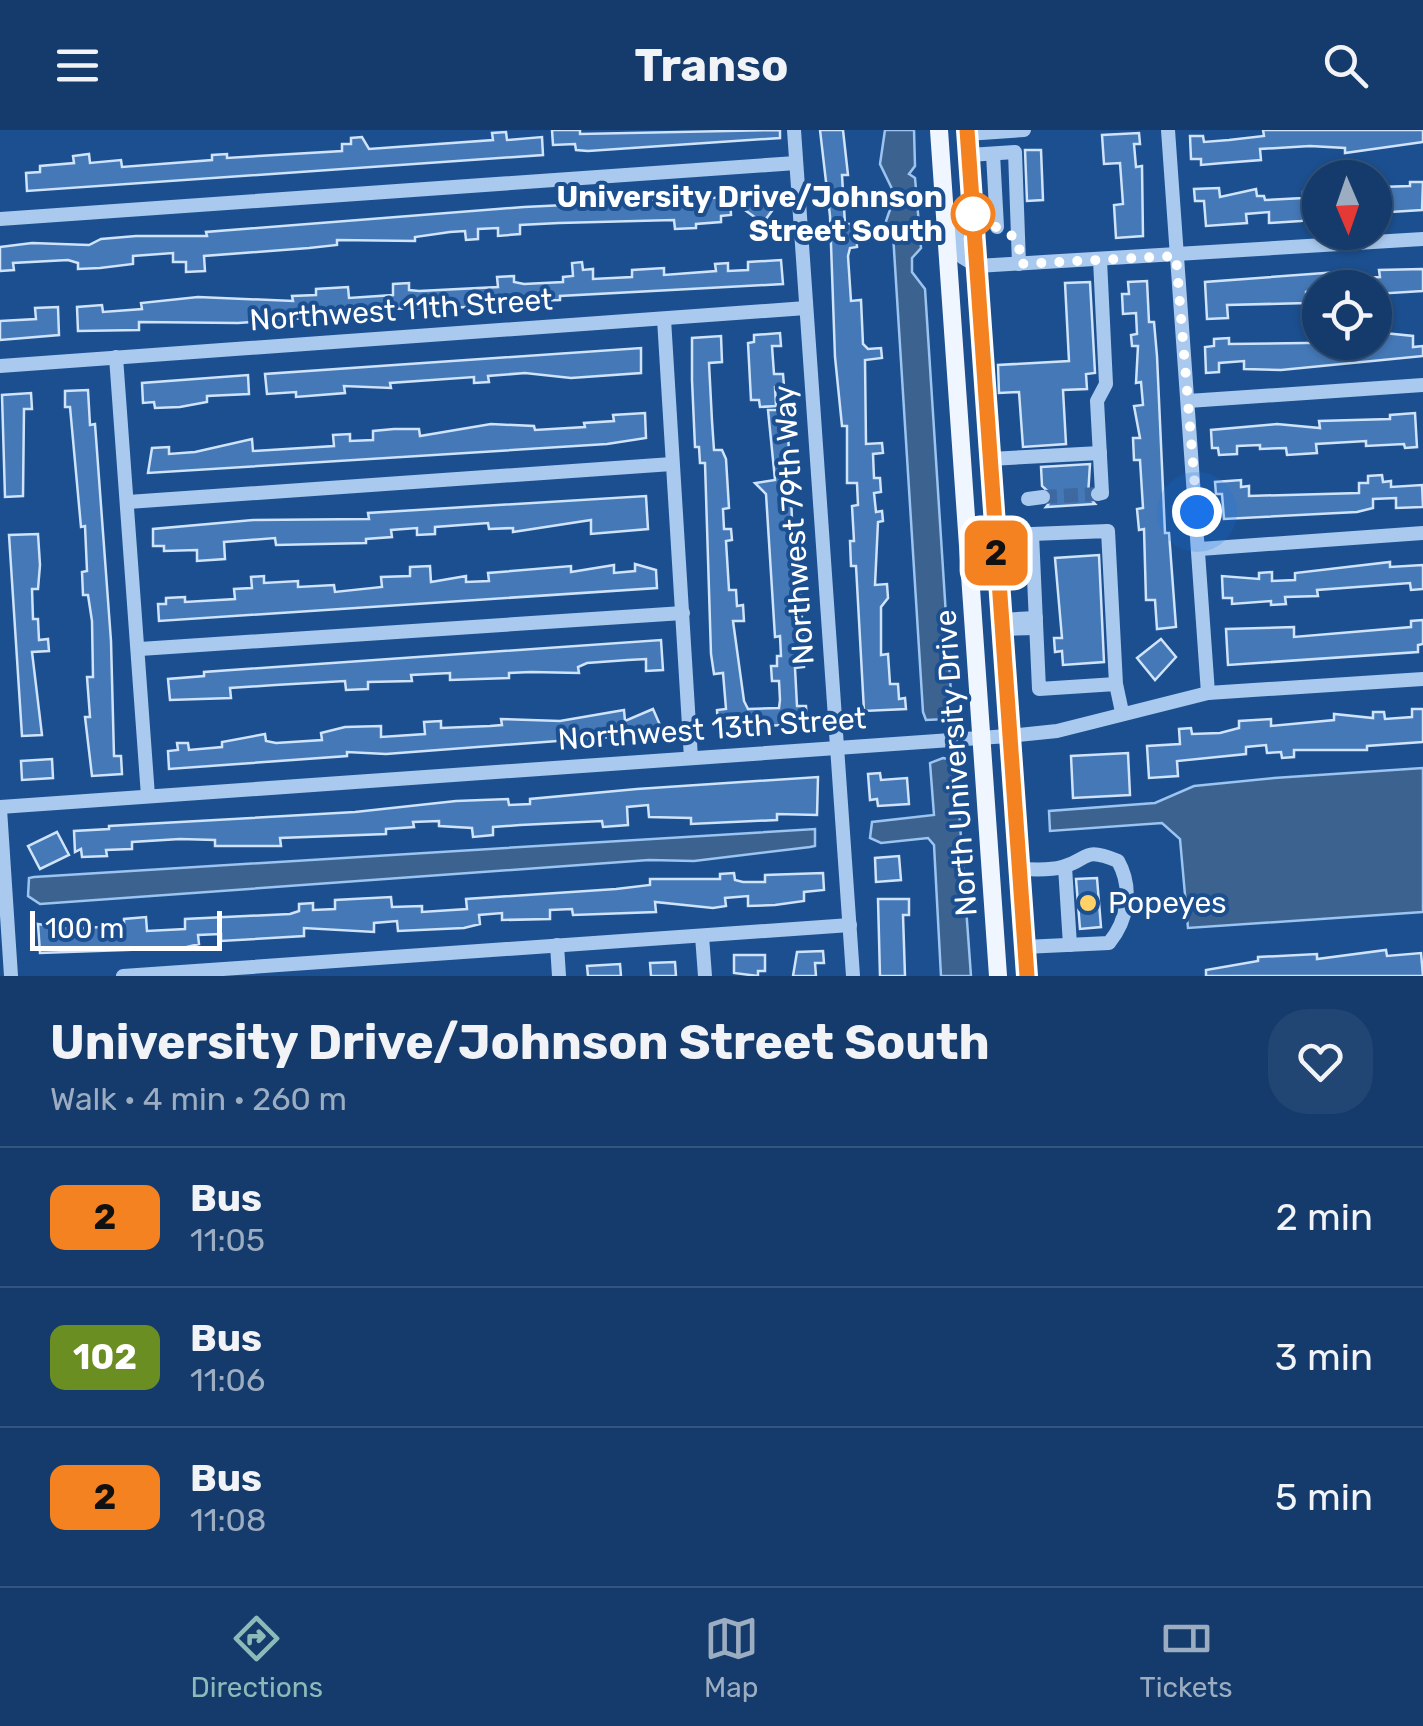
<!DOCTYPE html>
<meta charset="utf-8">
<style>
body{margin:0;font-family:Rubik,sans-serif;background:#214673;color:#f1f3f6;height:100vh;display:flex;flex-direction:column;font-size:38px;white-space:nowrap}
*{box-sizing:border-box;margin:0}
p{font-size:32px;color:#9dadc1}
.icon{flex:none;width:55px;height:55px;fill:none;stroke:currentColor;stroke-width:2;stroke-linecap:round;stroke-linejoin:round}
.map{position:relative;height:846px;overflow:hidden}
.side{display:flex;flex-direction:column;background:#143b6b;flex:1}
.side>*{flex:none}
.badge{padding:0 20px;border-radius:15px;font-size:35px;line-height:65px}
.needle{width:65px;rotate:178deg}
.fabs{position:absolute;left:1302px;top:30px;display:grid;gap:20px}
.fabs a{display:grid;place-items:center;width:90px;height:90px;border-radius:50%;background:#143b6b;box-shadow:0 2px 8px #0004,0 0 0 2px #33557e;font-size:50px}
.scale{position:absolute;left:30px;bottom:25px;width:192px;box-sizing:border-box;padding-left:10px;border:5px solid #fff;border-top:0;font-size:28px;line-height:35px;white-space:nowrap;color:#fff;-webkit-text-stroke:8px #1b4f8f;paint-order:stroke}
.you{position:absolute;width:50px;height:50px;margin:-25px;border:8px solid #fff;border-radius:50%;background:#1a73e8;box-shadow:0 0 0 15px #1a73e833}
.map>.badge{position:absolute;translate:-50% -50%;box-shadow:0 0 0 5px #fff}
.round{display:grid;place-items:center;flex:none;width:105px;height:105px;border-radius:40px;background:#214673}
.headline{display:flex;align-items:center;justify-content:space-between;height:170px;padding:0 50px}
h1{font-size:48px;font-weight:700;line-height:75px}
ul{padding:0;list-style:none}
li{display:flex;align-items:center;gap:30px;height:140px;padding:0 50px;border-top:2px solid #33557e}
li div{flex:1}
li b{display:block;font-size:38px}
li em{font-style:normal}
li .badge{min-width:110px;font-weight:700;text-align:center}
header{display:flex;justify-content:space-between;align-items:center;height:130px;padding:0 50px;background:#143b6b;font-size:45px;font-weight:700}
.menu{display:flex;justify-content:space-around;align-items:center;height:140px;border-top:2px solid #33557e;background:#143b6b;font-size:28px;color:#9dadc1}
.menu a{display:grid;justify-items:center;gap:5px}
.menu .selected{color:#8bbbb9}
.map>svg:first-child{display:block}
</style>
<header><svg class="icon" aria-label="menu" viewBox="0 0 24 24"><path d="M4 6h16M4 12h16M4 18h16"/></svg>Transo<svg class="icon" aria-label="search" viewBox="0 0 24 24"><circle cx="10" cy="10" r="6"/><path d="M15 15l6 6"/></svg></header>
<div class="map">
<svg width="1423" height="846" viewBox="0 0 1423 846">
<rect width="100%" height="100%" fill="#1b4f8f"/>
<g fill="#3c6290" stroke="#9cc4f0" stroke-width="2.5">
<polygon points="885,0 914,0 915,36 909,44 915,48 921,118 912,128 912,142 925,159 952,579 948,589 926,590 923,582 893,104 884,97 895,65 880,34"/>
<polygon points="943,628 952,630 956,639 971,846 941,846 934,715 928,708 881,713 870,708 872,692 934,685 930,633"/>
<polygon points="1423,638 1423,782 1188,798 1180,709 1162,693 1050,701 1049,681 1155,673 1194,656 1274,648"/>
<polygon points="815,699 815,716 810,717 694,731 649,730 40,774 28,766 29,748 34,747"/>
</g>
<g fill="#4478b7" stroke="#cfe3fa" stroke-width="2.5">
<polygon points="552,0 580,0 580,4 780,0 780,8 588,21 576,20 575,14 553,15"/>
<polygon points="820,0 843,0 848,45 842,45 845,94 856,94 857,117 850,118 848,126 851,171 861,170 863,214 868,219 881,218 882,228 865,230 866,314 882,313 883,323 873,324 874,348 880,348 881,362 874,363 876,382 882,381 883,391 878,392 875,455 887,454 888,468 881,477 881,525 888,524 890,554 898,554 899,569 905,568 906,579 864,581 856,436 851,436 850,411 854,411 852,376 858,375 857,353 847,353 847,296 842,296 835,227 830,86"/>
<polygon points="1263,0 1423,0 1423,12 1345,23 1345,18 1310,16 1260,19 1261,30 1223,33 1201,35 1201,29 1191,29 1190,6 1203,6 1204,12 1229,10 1264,6"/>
<polygon points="506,2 507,10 542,7 543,25 27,61 26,43 40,42 40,36 74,33 73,26 89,24 90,33 121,30 122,37 212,30 212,25 227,24 227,28 342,21 342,14 351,14 351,8 362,7 369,19 493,10 492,3"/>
<polygon points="1139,3 1140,14 1134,14 1136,37 1142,36 1143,106 1116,108 1114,75 1123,74 1120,33 1104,34 1102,5"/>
<polygon points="1025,20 1041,20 1043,70 1027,71"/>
<polygon points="1410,52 1423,52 1422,80 1375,83 1375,72 1382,71 1381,57 1410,56"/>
<polygon points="1219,58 1220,67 1256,59 1257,66 1264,66 1265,70 1303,68 1303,62 1320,61 1320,79 1317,88 1301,91 1269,93 1269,82 1246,84 1247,93 1206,96 1204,71 1195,71 1194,59"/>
<polygon points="753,63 774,78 763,93 742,78"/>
<polygon points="730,67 731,85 721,86 721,92 696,94 696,98 675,99 674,90 559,93 520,95 520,104 498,106 498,98 478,99 478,109 466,110 465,101 450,102 415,107 415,111 337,110 337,115 309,118 204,126 205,141 186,142 186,132 173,132 173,123 133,126 133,134 100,138 78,139 78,133 68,130 13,133 14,140 0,141 0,117 32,113 89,115 101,109 136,106 207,106 206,102 524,77"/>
<polygon points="781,130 783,154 560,166 560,170 485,172 485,176 449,178 379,179 379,183 238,193 139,192 139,200 78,201 77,177 102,175 103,182 142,179 141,173 198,167 293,171 292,166 316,165 316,159 348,157 349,168 393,165 393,154 409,153 409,160 419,161 498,157 497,147 514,146 514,152 524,154 563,152 563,147 573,146 572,133 582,132 583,140 593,139 593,149 632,147 632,140 664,138 664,145 716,141 715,134 728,133 728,141 748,140 748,132"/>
<polygon points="1423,139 1423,161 1375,164 1375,158 1320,158 1306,162 1307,173 1227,175 1228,188 1207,189 1205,152 1338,142 1357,143 1357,148 1380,147 1379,140"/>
<polygon points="1147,151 1149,192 1154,192 1157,226 1165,403 1169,403 1176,497 1157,499 1155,470 1146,470 1144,399 1139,400 1137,379 1143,378 1140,330 1134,330 1133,308 1140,308 1134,276 1143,275 1141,252 1136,253 1138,216 1132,216 1131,205 1137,204 1136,183 1123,184 1122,164 1129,164 1128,152"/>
<polygon points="1090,152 1095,243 1086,244 1087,259 1063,260 1066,314 1023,317 1019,262 999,263 998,235 1069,231 1065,153"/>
<polygon points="58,177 59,205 0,210 0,191 36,189 35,178"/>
<polygon points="780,203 781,216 772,216 774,244 783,244 784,256 775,257 776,276 760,277 759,270 751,270 748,213 754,212 754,205"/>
<polygon points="1384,203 1413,206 1413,217 1423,216 1423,226 1281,240 1244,239 1244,231 1219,233 1219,242 1206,243 1205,217 1214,216 1214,209 1229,208 1229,214 1375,212 1384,211"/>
<polygon points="721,206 722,232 709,233 712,291 714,320 722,320 726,329 729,378 723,379 724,399 731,399 732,410 726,411 729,460 736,460 737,476 743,475 744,491 733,491 744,571 748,579 779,578 780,570 779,551 772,551 771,536 777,536 777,526 781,526 780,506 775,507 766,364 755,353 775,350 768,280 787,280 795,455 800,455 804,521 804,537 795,538 797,576 806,576 807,594 718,598 717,580 726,579 723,543 714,544 711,524 705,333 700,333 699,317 695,317 692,250 692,208"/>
<polygon points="641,218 641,243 571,248 525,243 488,246 489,252 474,253 474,247 390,253 391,258 344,256 345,263 296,267 296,262 267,264 265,244"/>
<polygon points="248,245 249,264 207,266 207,272 180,277 155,278 154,272 143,273 142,253"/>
<polygon points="88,260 90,295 95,294 111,511 114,626 121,626 122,644 92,646 85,587 90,587 87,547 93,547 92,491 88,465 83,465 82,442 87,441 85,396 81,397 70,277 65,277 65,261"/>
<polygon points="31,263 32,279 24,279 23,366 5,367 2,265"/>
<polygon points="645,283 646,308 607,314 148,343 152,318 169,317 169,324 195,322 252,309 253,321 334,316 333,305 350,304 350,311 373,310 373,301 394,299 419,299 420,306 491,294 534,296 535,300 585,297 584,293 614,291 613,285"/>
<polygon points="1415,283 1417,317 1405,318 1404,314 1366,316 1366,311 1316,314 1317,323 1287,325 1286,318 1260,319 1260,315 1237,316 1237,324 1219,325 1218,318 1212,318 1211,300 1277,294 1320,298 1319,291 1390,289 1390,285"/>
<polygon points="1090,334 1088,366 1095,374 1046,377 1054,367 1042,356 1041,337"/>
<polygon points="1382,345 1383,352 1391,351 1391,357 1422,355 1423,377 1396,378 1396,368 1373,369 1373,378 1357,382 1224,389 1222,364 1216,364 1215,352 1241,350 1241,357 1249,356 1249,366 1359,363 1359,353 1368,353 1368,346"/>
<polygon points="646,366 648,399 591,404 591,390 513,402 513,398 489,399 488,393 435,397 435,404 417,405 417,398 391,400 392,407 366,409 366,413 276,415 275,408 224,412 225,429 197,431 197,420 164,421 164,416 153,416 153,399 253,390 369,389 368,383"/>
<polygon points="38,404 40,435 38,459 32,459 33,489 38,489 39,510 48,509 49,521 32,522 42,605 22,606 9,405"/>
<polygon points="1099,425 1104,532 1063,535 1062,521 1055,522 1054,508 1062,508 1055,428"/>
<polygon points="1390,432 1390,437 1423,435 1423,459 1411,460 1410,453 1317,460 1318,466 1285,467 1286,474 1271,475 1271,471 1232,474 1232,468 1223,468 1222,446 1259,449 1259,443 1272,442 1272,451 1295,450 1295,443"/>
<polygon points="635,434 656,440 657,458 159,491 158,474 166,474 166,468 185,467 185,472 235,469 234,459 252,458 251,447 264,446 264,453 298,451 298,457 334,455 335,462 382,457 381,447 410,446 410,437 430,436 431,452 466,446 466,452 489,451 488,443 571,436 571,442 614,435 614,443 635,441"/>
<polygon points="1423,490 1423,514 1418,515 1418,522 1228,535 1226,499 1294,497 1294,507 1411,497 1411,491"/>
<polygon points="1161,509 1176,527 1155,550 1137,528"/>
<polygon points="661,510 663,540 646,541 646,529 628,530 587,533 578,537 579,543 531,542 509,543 509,548 450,550 450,543 411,545 412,551 368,552 368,559 346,560 345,551 275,555 230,558 231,568 170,570 168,549 204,546 204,542"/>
<polygon points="653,579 660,595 637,605 386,624 347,622 347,626 169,639 168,621 178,620 177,613 188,613 189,620 222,617 222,612 265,604 266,611 276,613 322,610 321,603 345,597 381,596 381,607 425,604 424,592 441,591 441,598 490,596 502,595 501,589 560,591 624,580 625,591"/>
<polygon points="1412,579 1423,579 1423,612 1367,616 1367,620 1294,620 1294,627 1282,628 1281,622 1267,623 1266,615 1246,617 1246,624 1177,631 1178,646 1149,648 1147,616 1180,614 1179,599 1191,598 1192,604 1220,603 1239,598 1239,591 1271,589 1271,596 1334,590 1334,584 1373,588 1373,582 1384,582 1385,589 1412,587"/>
<polygon points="1128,623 1130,665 1073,668 1071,626"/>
<polygon points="52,629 53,648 22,650 21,631"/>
<polygon points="880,643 881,650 907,648 909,674 878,676 877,669 870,670 868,644"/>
<polygon points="818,647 817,685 777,684 777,690 691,694 691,688 649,687 648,675 627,677 628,695 603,697 602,691 520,695 493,697 493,705 473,707 472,698 439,696 439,691 413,692 414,697 386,699 386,704 280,708 281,716 215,716 215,710 180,709 132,712 132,719 106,720 107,726 82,727 81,719 75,722 74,701 109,699 109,696 355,682 456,671 508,669 509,675 530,674 530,669 637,659"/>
<polygon points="57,702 69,725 40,739 28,716"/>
<polygon points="899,726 901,750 876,752 875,728"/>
<polygon points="734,743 735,750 743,752 765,752 765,745 823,743 824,760 804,762 804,771 775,775 748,776 748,766 725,768 726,776 713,778 655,772 656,782 573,785 572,779 550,780 550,789 502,790 502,783 479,785 480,794 464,798 398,801 397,791 374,793 374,802 304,798 304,806 221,811 221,804 198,805 199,814 183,818 40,823 38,794 70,799 115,796 124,793 124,789 146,787 147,801 185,799 185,789 290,784 299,781 299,774 313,773 313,780 335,779 335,770 391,767 392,777 422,776 422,782 467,779 466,769 616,759 650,755 650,749 720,749 720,744"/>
<polygon points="1097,748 1101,797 1080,799 1076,749"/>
<polygon points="878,769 909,769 909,785 903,785 905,846 880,846"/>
<polygon points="1386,820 1387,826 1421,823 1423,846 1206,846 1206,840 1258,831 1258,827 1317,824 1317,829"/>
<polygon points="823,821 824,833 815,833 816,846 793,846 797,822"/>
<polygon points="734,825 765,825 765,841 758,841 758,846 734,843"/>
<polygon points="675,832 676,846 651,846 650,833"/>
<polygon points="620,834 621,846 588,846 587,836"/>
</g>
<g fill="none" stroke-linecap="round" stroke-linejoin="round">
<polyline stroke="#3d69a0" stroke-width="14" stroke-dasharray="14 7" stroke-linecap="butt" points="1043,367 1098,364"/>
<g stroke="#a9c9ee" stroke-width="14">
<polyline points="794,0 853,846"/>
<polyline points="1168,0 1208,563"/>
<polyline points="967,4 1024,0"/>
<polyline points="993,24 997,97"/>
<polyline points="969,25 1015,22 1019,134"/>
<polyline points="950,84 962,127 977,136 1423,109"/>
<polyline points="0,89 796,33"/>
<polyline points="664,189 691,628"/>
<polyline points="116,227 148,666"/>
<polyline points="0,236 806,178"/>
<polyline points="1188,271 1423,255"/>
<polyline points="990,329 1100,323"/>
<polyline points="1098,364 1102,363 1097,271 1106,254 1100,130"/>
<polyline points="1028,369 1043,367"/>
<polyline points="128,372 672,334"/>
<polyline points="1200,419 1423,403"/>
<polyline points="1000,490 1036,488"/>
<polyline points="1001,499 1036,498"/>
<polyline points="140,519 683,483"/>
<polyline points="1116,554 1039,559 1032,404 1108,401 1116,554 1122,582"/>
<polyline points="0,677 1008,606 1057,601 1208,563 1423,549"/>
<polyline points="0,679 11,846"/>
<polyline points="1065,737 1070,815"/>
<path d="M 1018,739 C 1032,739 1049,741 1062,737 C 1090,730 1081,716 1118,731 C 1133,758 1128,790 1109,813 L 1024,817"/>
<polyline points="702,806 705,846"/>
<polyline points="557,815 559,846"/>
<polyline points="123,846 850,795"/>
</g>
<g stroke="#f0f6ff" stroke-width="18">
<polyline points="939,0 998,846"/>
<polyline points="967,0 1027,846"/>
</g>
</g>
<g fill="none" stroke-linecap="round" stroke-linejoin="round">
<defs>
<polyline id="line" points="967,0 1027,846"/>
</defs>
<use href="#line" stroke="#fff" stroke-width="22"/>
<use href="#line" stroke="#f58220" stroke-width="15"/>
<polyline stroke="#fff" stroke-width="10" stroke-dasharray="0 18" points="973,84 974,98 997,97 1019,110 1020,134 1176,126 1197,382"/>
</g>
<circle fill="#fff" stroke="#f58220" stroke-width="5" cx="973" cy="84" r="20"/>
<circle fill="#ffd166" stroke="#1b4f8f" stroke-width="4" cx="1088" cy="773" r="10"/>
<g text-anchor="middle" stroke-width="8" stroke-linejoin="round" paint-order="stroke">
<g font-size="30" font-weight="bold" fill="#fff" stroke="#1b4f8f" text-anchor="end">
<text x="943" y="77">University Drive/Johnson<tspan x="943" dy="34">Street South</tspan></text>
</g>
<g font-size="30" fill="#fff" stroke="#1b4f8f">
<text transform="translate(401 180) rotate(-4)" y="10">Northwest 11th Street</text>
<text transform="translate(794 395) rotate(-94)" y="10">Northwest 79th Way</text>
<text transform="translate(712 599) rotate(-4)" y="10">Northwest 13th Street</text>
<text transform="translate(956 633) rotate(-94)" y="10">North University Drive</text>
</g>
<g font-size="30" fill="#fff" stroke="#1b4f8f" text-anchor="start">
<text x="1108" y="783">Popeyes</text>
</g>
</g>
</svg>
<div class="fabs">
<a><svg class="needle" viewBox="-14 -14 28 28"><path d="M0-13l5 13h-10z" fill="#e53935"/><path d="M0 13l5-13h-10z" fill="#9dadc1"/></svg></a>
<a><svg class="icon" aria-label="locate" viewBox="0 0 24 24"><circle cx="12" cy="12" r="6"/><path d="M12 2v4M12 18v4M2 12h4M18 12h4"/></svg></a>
</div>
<div class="scale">100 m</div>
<div class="you" style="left:1197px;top:382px"></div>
<b class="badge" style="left:996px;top:423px;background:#f58220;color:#111">2</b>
</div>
<section class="side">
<div class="headline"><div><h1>University Drive/Johnson Street South</h1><p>Walk · 4 min · 260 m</p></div><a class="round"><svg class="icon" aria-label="heart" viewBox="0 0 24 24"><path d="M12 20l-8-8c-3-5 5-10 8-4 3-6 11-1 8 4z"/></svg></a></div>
<ul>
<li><span class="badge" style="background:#f58220;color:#111">2</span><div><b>Bus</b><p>11:05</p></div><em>2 min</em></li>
<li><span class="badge" style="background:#6b8e23;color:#fff">102</span><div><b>Bus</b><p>11:06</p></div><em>3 min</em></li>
<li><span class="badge" style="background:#f58220;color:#111">2</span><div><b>Bus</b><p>11:08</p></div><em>5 min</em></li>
</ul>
</section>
<nav class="menu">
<a class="selected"><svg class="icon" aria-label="directions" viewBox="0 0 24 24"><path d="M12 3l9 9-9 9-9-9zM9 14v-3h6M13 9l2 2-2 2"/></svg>Directions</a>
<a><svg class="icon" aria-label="map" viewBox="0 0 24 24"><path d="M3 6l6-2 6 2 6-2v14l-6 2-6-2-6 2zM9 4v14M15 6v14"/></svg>Map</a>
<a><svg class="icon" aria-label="tickets" viewBox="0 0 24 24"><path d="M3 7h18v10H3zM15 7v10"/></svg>Tickets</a>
</nav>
